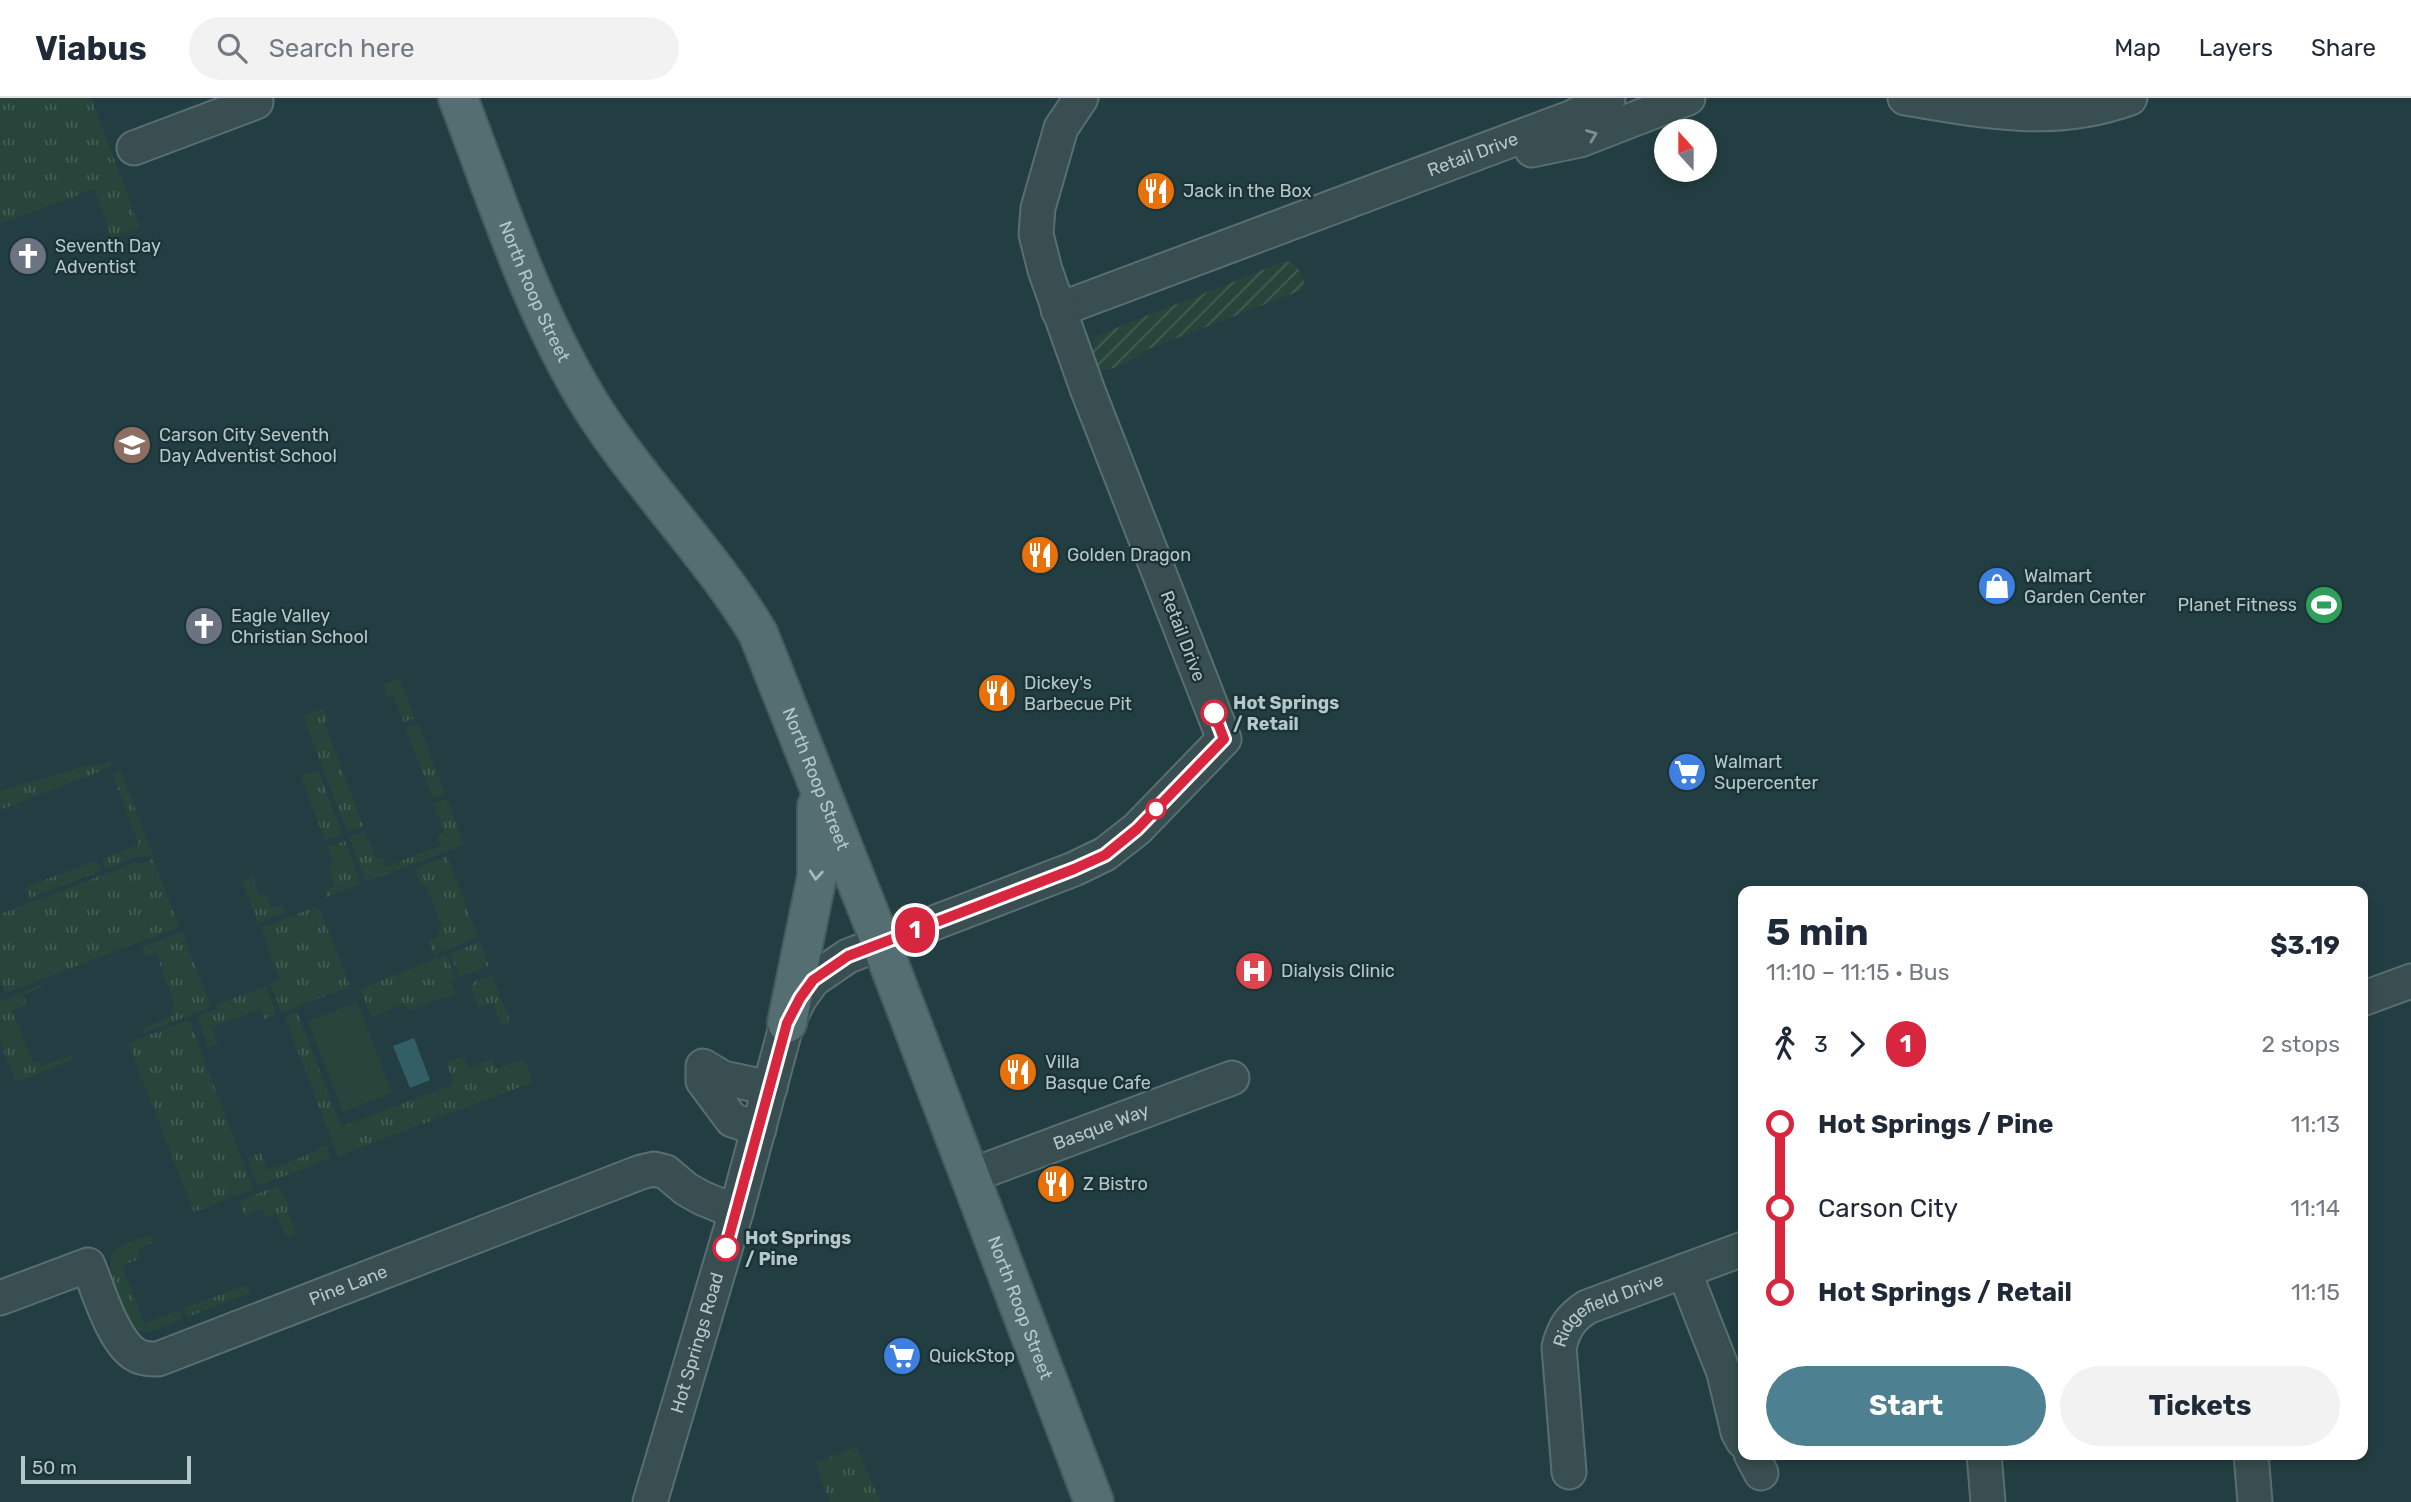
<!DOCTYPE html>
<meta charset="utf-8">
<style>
body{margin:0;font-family:Rubik,sans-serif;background:#f2f2f3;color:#1f2937;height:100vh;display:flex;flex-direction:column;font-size:26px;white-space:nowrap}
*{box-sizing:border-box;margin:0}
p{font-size:23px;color:#747a83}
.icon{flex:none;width:38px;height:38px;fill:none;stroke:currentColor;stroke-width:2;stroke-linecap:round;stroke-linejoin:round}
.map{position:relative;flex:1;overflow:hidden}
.sheet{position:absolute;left:1738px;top:788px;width:630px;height:574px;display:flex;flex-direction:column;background:#fff;border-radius:14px;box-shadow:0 4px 10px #0003}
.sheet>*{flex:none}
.badge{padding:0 14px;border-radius:23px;font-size:24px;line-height:46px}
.needle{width:46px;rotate:339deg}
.controls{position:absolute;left:1654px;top:21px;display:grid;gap:14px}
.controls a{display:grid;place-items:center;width:63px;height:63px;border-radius:50%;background:#fff;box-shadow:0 4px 10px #0003;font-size:35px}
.scale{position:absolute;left:21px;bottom:18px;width:170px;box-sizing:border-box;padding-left:7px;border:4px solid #b4c8cc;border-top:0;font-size:19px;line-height:24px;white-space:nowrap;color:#b4c8cc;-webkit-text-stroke:5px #1c3336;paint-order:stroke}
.map>.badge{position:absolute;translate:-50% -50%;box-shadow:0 0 0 4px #fff}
.legs{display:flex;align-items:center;gap:10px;height:77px;padding:0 28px;font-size:23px}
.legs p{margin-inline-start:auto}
.summary{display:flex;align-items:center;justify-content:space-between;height:119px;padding:0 28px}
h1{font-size:38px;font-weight:700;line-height:52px}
.cta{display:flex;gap:14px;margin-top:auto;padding:14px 28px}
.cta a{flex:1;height:80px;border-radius:42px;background:#4d8191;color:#fff;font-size:28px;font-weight:700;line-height:80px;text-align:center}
.cta a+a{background:#f2f2f3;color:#1f2937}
ul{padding:0 28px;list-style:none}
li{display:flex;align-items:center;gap:24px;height:84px;font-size:26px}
li i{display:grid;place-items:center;width:10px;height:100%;margin:0 9px;background:currentColor}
li i::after{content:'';width:18px;height:18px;margin:-9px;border:5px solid;border-radius:50%;background:#fff}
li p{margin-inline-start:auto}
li:first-child i{background:linear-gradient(#0000 50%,currentColor 0)}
li:last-child i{background:linear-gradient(currentColor 50%,#0000 0)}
header{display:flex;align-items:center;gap:42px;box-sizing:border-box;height:98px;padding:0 35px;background:#fff;border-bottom:2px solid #e0e1e3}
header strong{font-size:33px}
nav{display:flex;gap:38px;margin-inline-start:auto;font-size:24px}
.search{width:490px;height:63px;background:#f2f2f3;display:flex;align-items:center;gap:18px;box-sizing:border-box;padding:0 24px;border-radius:38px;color:#747a83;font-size:26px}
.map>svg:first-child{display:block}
</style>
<header>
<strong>Viabus</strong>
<div class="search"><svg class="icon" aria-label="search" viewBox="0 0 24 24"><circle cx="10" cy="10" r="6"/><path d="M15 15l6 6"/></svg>Search here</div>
<nav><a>Map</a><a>Layers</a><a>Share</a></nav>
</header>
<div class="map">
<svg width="2411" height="1404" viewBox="0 0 2411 1404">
<defs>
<pattern id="grass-tufts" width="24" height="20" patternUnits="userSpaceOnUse" patternTransform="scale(1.75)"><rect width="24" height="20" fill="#27453a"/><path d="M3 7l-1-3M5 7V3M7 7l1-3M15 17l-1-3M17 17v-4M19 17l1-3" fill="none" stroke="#445e55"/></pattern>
<pattern id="garden-furrows" width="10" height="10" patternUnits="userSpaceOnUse" patternTransform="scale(1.75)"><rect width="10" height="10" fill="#27453a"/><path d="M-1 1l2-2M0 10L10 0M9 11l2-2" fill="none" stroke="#445e55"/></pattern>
</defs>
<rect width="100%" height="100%" fill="#233e42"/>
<g fill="url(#grass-tufts)">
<polygon points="0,0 91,0 140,130 112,140 94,91 0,126"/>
<polygon points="399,580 415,620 404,624 393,597 387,599 382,587"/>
<polygon points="324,610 328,622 324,624 363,728 347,734 303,618"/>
<polygon points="418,625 445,696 433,700 405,630"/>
<polygon points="111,664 111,669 0,712 0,693 82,669"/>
<polygon points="120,672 153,757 136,759 106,771 102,761 139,746 112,675"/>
<polygon points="318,672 342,736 325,742 301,679"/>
<polygon points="447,701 464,747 366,784 349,739 365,733 376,761 382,759 386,769 441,747 437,737 444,734 434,706"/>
<polygon points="345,743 361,786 327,799 325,792 335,788 328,768 334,766 327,749"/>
<polygon points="447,758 478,839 434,857 428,843 440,838 437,830 442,828 426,787 421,788 415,771"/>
<polygon points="153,761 179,829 5,895 0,883 0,816 134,765 143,765"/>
<polygon points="97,762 101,773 30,800 26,789"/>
<polygon points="253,778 259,797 266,796 272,810 282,807 285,815 258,825 242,783"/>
<polygon points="315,809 320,812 349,885 347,890 282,914 270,885 280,881 261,830"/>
<polygon points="182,834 211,909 145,935 143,930 174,917 171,909 175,907 156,855 146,859 142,849"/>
<polygon points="480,844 489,868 459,879 450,855"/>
<polygon points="446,857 456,882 451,884 456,895 409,913 405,905 372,919 360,891"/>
<polygon points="492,877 510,924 502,928 493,905 479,910 471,892 473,884"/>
<polygon points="43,886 44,888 23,897 27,907 12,912 33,965 38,963 41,968 71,957 73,962 16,984 0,943 0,903"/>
<polygon points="266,888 276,916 265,921 261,911 212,929 218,946 209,950 197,918 217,911 215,907"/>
<polygon points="297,914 341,1029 454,986 446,964 464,958 469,970 492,961 496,971 524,961 533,984 338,1058 285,919"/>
<polygon points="189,922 253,1091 194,1114 128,945"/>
<polygon points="326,1047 331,1060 258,1088 247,1060 261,1055 268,1072 317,1053 317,1050"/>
<polygon points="277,1088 289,1107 287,1112 296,1135 286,1139 276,1115 266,1119 262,1111 245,1118 239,1103"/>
<path d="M 151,1137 L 154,1144 L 137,1152 L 141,1160 L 122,1168 L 144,1226 L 179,1212 L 183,1220 C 171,1225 154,1236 142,1233 C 127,1230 104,1168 112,1156 C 118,1146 140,1141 151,1137 Z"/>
<polygon points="247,1187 250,1195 187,1219 184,1210"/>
<polygon points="856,1349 881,1404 830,1404 815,1365"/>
</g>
<path fill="url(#garden-furrows)" d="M 1285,163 C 1298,165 1301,174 1305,186 L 1302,192 L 1146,252 C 1135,262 1117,272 1101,272 C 1093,261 1090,250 1096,238 Z"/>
<polygon fill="#27453a" points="357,904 392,995 343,1014 308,923"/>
<polygon fill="#325f66" points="414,940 430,982 410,990 393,948"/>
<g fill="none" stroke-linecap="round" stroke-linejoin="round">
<defs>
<g id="minor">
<path d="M 1905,0 C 1984,13 2053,28 2130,0"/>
<polyline points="134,50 256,4 255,0"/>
<polyline points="1532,52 1580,42 1688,0"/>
<path id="s1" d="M 1058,212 L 1573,19 L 1608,0"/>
<polyline points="2362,901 2411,883"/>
<polyline points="759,1031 732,1022 703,983 703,968 723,980 770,990"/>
<path id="s2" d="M 970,1078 L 1232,980"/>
<polyline points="1684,1173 1724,1275 1738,1334 1743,1343"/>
<path id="s3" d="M 0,1200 L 88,1167 C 98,1191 113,1244 136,1257 C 143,1261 151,1261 158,1261 L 641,1074 L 654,1071 L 666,1074 L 686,1091 L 702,1100 L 736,1114"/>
<polyline points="1751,1356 1761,1375"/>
<polyline points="1984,1356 1988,1404"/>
<polyline points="2251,1356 2255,1404"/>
<path id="s4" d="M 1569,1374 L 1559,1249 C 1564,1230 1570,1220 1587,1209 L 1743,1151"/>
<path id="s5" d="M 650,1404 L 736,1114 L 787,925 L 800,900 L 813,882 L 848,858 L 1074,771 L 1105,756 L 1137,731 L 1224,641 L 1088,293 L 1045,172 L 1036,136 L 1038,110 L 1061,30 L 1081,0"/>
</g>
<g id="major">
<path id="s6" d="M 458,0 C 498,104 532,213 591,308 C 641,387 709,454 758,535 L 881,845 L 1094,1404"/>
<polyline points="787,925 817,778 817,708"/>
</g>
</defs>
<use href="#minor" stroke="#586e71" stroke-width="37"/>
<use href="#major" stroke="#445a5d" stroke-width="42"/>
<use href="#minor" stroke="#384e51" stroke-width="33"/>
<use href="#major" stroke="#556e71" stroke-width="38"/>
</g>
<defs><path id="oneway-chevron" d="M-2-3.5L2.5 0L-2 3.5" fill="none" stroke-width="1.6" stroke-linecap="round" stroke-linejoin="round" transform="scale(1.75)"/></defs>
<use stroke="#7c9195" href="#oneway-chevron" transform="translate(1592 37) rotate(-21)"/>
<use stroke="#a6babe" href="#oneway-chevron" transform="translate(816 777) rotate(95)"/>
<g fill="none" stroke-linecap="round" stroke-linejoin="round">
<defs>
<polyline id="line-1" points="726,1150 787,925 800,900 813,882 848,858 1074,771 1105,757 1137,731 1224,641 1214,615"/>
</defs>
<use href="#line-1" stroke="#fff" stroke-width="16"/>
<use href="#line-1" stroke="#d7263d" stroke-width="10"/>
</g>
<defs>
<symbol id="restaurant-disc" viewBox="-11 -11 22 22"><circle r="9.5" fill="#e8710a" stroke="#1c3336"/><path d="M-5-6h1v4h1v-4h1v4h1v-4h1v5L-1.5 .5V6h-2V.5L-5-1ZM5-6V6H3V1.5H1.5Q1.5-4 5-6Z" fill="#fff"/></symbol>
<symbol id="church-disc" viewBox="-11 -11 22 22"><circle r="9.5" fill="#6b7280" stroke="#1c3336"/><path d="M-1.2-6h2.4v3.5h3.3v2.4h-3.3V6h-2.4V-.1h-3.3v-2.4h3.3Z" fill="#fff"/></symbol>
<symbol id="school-disc" viewBox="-11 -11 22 22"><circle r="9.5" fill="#8d6e63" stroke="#1c3336"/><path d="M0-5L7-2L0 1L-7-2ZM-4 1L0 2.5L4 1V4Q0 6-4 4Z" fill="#fff"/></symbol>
<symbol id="shop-disc" viewBox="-11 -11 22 22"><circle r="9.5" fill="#3f7fe0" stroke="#1c3336"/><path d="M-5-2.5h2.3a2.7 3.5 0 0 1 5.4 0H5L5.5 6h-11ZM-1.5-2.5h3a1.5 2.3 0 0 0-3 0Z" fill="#fff"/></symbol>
<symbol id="stadium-disc" viewBox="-11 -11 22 22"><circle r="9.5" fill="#2e9e5b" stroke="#1c3336"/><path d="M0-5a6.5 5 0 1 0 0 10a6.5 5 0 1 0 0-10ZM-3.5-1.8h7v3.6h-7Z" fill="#fff"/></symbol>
<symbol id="supermarket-disc" viewBox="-11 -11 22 22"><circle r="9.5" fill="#3f7fe0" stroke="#1c3336"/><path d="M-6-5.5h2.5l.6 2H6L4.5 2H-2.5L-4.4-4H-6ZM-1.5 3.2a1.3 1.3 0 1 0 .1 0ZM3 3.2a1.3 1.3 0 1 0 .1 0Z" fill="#fff"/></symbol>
<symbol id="hospital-disc" viewBox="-11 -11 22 22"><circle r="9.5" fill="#e0444e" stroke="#1c3336"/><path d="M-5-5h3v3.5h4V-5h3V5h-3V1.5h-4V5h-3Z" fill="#fff"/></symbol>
</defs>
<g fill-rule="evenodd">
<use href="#restaurant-disc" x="1134" y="71" width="44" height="44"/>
<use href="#church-disc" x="6" y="136" width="44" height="44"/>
<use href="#school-disc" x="110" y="325" width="44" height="44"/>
<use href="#restaurant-disc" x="1018" y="435" width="44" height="44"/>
<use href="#shop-disc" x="1975" y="466" width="44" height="44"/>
<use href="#stadium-disc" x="2302" y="485" width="44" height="44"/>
<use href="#church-disc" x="182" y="506" width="44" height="44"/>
<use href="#restaurant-disc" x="975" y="573" width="44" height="44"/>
<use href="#supermarket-disc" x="1665" y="652" width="44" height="44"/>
<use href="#hospital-disc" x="1232" y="851" width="44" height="44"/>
<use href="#restaurant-disc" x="996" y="952" width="44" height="44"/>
<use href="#restaurant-disc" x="1034" y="1064" width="44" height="44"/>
<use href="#supermarket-disc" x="880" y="1236" width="44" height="44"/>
</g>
<g fill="#fff" stroke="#d7263d" stroke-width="3.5">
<circle cx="1214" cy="615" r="12"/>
<circle cx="1156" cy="711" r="9"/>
<circle cx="726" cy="1150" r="12"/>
</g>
<g text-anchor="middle" stroke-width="5" stroke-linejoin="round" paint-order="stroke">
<g font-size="18" fill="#b4c8cc" stroke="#1c3336">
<text dy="6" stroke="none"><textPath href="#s1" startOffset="443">Retail Drive</textPath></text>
<text dy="6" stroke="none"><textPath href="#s6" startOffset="208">North Roop Street</textPath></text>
<text transform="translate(1183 538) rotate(69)" y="6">Retail Drive</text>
<text dy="6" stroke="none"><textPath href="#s6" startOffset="775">North Roop Street</textPath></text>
<text dy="6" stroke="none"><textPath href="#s2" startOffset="140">Basque Way</textPath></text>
<text dy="6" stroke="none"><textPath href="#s3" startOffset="424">Pine Lane</textPath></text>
<text dy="6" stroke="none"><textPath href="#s6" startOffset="1342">North Roop Street</textPath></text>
<text dy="6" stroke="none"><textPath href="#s4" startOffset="191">Ridgefield Drive</textPath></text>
<text dy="6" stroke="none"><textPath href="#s5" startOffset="166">Hot Springs Road</textPath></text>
</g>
<g font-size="18" fill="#b4c8cc" stroke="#1c3336" text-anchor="start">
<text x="1183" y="99">Jack in the Box</text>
<text x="55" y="154">Seventh Day<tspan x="55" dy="21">Adventist</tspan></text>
<text x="159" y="343">Carson City Seventh<tspan x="159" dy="21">Day Adventist School</tspan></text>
<text x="1067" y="463">Golden Dragon</text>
<text x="2024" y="484">Walmart<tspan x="2024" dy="21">Garden Center</tspan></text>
<text x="2297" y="513" text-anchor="end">Planet Fitness</text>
<text x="231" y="524">Eagle Valley<tspan x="231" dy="21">Christian School</tspan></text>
<text x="1024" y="591">Dickey's<tspan x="1024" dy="21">Barbecue Pit</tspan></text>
<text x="1714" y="670">Walmart<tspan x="1714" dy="21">Supercenter</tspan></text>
<text x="1281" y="879">Dialysis Clinic</text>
<text x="1045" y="970">Villa<tspan x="1045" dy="21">Basque Cafe</tspan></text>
<text x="1083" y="1092">Z Bistro</text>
<text x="929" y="1264">QuickStop</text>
</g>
<g font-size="18" font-weight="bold" fill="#b4c8cc" stroke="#1c3336" text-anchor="start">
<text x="1233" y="611">Hot Springs<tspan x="1233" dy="21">/ Retail</tspan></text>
<text x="745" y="1146">Hot Springs<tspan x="745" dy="21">/ Pine</tspan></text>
</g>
</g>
</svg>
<div class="controls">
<a><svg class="needle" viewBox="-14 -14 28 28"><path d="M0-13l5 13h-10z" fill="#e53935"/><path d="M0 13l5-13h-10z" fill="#747a83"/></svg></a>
</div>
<div class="scale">50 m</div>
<b class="badge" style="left:915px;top:832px;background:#d7263d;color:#fff">1</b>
<section class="sheet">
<div class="summary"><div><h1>5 min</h1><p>11:10 – 11:15 · Bus</p></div><b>$3.19</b></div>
<div class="legs"><svg class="icon" aria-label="walk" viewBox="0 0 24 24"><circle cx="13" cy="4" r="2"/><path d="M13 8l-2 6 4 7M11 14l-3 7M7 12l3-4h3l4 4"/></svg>3<svg class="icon" aria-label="forward" viewBox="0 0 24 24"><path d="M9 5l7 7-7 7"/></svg><b class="badge" style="background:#d7263d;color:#fff">1</b><p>2 stops</p></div>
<ul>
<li><i style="color:#d7263d"></i><b>Hot Springs / Pine</b><p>11:13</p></li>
<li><i style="color:#d7263d"></i><span>Carson City</span><p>11:14</p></li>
<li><i style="color:#d7263d"></i><b>Hot Springs / Retail</b><p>11:15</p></li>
</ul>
<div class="cta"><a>Start</a><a>Tickets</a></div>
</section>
</div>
